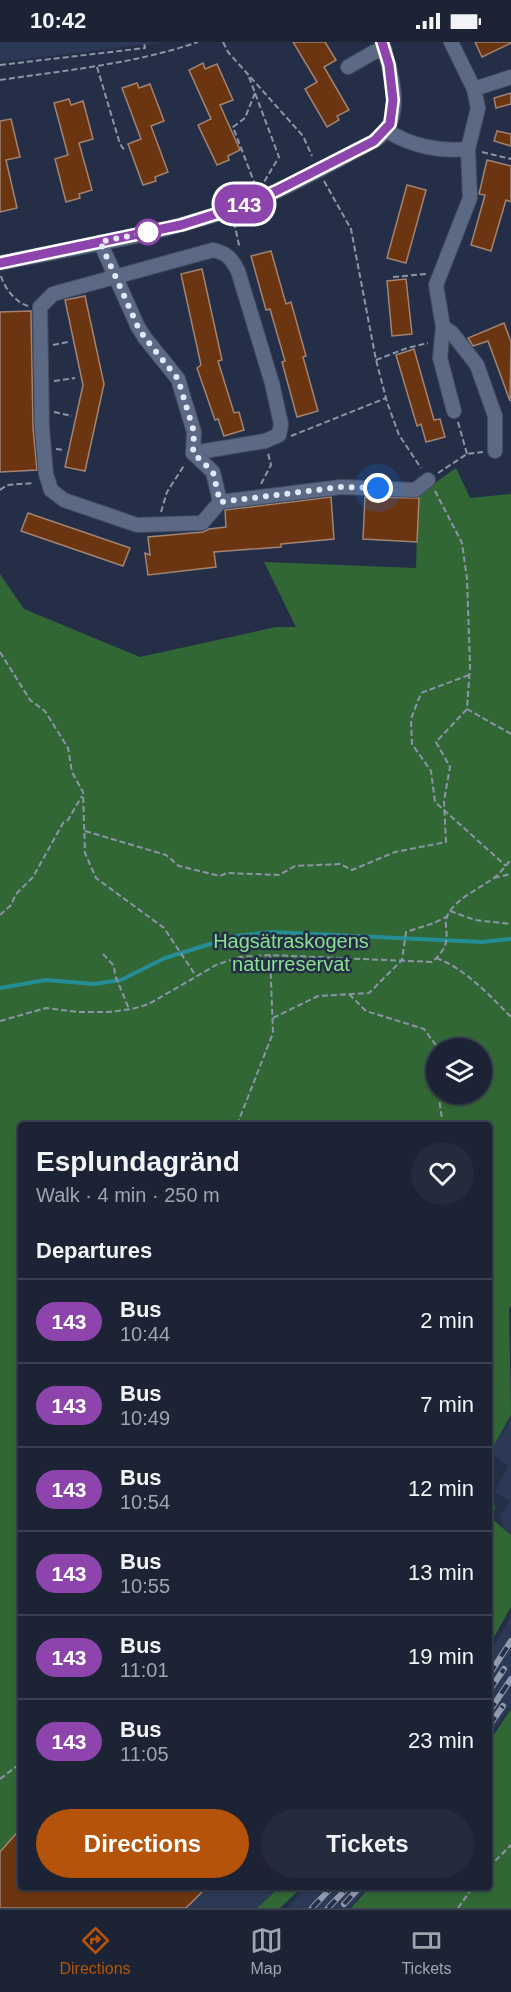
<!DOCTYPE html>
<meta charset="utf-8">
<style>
body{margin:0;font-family:Arial,sans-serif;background:#242b3d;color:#f1f3f6;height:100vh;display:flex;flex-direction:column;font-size:22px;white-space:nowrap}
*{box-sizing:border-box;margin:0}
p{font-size:20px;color:#a0a4ad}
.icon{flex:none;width:33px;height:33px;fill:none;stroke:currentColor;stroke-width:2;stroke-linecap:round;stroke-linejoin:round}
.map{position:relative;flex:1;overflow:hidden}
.side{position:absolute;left:18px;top:1080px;width:474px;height:768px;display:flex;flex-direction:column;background:#1b2335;border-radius:6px;box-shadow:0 2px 4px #0004,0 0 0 2px #394050}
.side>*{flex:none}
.badge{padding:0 12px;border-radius:20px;font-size:21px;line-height:39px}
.buttons{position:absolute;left:426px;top:996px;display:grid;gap:12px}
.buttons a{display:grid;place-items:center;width:66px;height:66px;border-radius:50%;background:#1b2335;box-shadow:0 2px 4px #0004,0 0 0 2px #394050;font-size:30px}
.you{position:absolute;width:30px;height:30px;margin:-15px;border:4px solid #fff;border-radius:50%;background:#1a73e8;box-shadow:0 0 0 9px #1a73e833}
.map>.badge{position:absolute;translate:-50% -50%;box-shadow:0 0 0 3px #fff}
h2{padding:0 18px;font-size:22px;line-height:54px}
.round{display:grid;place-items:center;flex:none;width:63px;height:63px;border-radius:32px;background:#242b3d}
.head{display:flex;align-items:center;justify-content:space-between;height:102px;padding:0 18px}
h1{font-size:28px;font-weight:600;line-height:45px}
.action{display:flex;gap:12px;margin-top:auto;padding:12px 18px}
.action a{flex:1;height:69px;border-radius:36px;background:#b45309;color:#fff;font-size:24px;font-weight:600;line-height:69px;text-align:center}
.action a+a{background:#242b3d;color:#f1f3f6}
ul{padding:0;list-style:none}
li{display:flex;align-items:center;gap:18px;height:84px;padding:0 18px;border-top:2px solid #394050}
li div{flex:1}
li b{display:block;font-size:22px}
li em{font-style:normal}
li .badge{min-width:66px;font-weight:700;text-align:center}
.status{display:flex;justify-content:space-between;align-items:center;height:42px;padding:0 30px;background:#1b2335;direction:ltr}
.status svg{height:16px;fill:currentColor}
.tab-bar{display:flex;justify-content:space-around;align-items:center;height:84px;border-top:2px solid #394050;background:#1b2335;font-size:16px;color:#a0a4ad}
.tab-bar a{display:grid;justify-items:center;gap:3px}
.tab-bar .active{color:#b45309}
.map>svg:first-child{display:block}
</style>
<div class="status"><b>10:42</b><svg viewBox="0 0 49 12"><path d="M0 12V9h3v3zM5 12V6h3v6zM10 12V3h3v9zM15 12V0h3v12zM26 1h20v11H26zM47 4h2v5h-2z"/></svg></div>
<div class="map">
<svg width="511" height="1866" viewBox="0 0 511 1866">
<rect width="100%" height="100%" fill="#242f47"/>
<g fill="#2c3956">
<polygon points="0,0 164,0 0,20"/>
<polygon points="511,1377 511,1493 503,1485 500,1474 510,1459 494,1450 509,1424 489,1410"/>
<polygon points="511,1575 511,1664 489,1694 489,1611"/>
<polygon points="207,1845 280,1845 257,1866 186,1866"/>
<polygon points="307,1845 368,1845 349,1866 287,1866"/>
</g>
<g fill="#316735" fill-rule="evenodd">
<path d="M 456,426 L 470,456 L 511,452 L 511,1263 L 509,1267 L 511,1373 L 489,1412 L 495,1467 L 490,1475 L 511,1493 L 511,1565 L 489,1604 L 489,1083 L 21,1083 L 21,1789 L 0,1813 L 0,532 L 24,567 L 140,615 L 276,585 L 296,585 L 264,520 L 416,526 L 418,453 ZM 436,1006 L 482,1006 L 482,1052 L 436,1052 Z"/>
<polygon points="511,1667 511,1866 351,1866 370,1845 489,1845 489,1700"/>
<polygon points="280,1845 302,1845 280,1866 257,1866"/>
</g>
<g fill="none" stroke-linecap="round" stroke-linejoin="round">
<polyline stroke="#258d96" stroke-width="4" points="0,946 46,938 94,942 121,938 165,916 236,894 272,890 482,900 511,897"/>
</g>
<g fill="#6b3511" stroke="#a28372" stroke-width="1.5">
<polygon points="293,0 325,0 336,18 324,25 349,68 337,74 339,78 327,85 305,47 317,40"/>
<polygon points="475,0 511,0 511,1 482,15"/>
<polygon points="203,21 205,27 217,22 233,58 220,63 240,108 228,114 229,118 217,123 198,83 211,77 189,28"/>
<polygon points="137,41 139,46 150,42 164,79 151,84 168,130 155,135 156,139 143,143 128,102 141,97 122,46"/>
<polygon points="511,51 511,62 496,66 494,56"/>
<polygon points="69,57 71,63 83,59 93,97 79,101 92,148 79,152 80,156 66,160 55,117 68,113 54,61"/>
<polygon points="11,77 20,115 6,118 17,166 0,170 0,79"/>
<polygon points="497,89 511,92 511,104 494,99"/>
<polygon points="487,118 511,124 511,160 506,158 491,209 471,203 485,153 479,152"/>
<polygon points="407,143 426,148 406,221 387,216"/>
<polygon points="271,209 286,262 291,260 306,314 303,315 318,369 297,375 282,320 285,319 270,267 266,268 251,214"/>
<polygon points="202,227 222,318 218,319 234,371 239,370 244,388 224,394 218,377 215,378 197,326 201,323 181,232"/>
<polygon points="406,237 412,292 392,294 387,239"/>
<polygon points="85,254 104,342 85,429 65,425 83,343 65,258"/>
<polygon points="31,269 33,386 37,428 0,430 0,270"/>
<polygon points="504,281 511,300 510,359 488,299 473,304 468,296"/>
<polygon points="414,307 434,378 440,377 445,395 426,400 421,382 417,384 396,313"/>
<polygon points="331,455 334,497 281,502 281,505 214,510 216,525 148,533 145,511 150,513 148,495 203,490 209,487 226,485 225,468"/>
<polygon points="365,455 419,456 417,500 363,497"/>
<polygon points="28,471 130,506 123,524 21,489"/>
<polygon points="21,1786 21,1845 207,1845 186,1866 0,1866 0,1810"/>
</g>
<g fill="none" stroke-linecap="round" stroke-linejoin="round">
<defs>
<g id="minor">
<polyline points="451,0 474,47 478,66 468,107 470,156 436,243 443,285 440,316 454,369"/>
<polyline points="348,25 374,10 385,8"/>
<polyline points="474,47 511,35"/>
<path d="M 386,88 C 410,104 440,110 468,107"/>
<polyline points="100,200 138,285 145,296 178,337 194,390 193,411"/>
<path d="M 0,221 C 78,205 158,193 233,167 C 282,150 328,123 374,99 C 380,95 387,89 390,81 C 400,57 389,24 382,0"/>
<polyline points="443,285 452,291 477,323 495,374 495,409"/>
<path d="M 193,411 L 265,399 L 279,393 L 281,382 L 272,341 L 238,229 C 232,217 227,211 213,208 L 53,252 L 40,265 L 42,386 L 46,432 L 51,448 L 64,458 L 137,483 L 202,481 L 220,460"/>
<polyline points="193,411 213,430 220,460 341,445 415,448 428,438"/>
</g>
</defs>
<use href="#minor" stroke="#444d61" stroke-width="16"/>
<g stroke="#8c95a8" stroke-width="2" stroke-dasharray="6 3" stroke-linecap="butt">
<polyline points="223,0 228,10 303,94 312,114"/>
<polyline points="0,23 145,6 144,0"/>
<polyline points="97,25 120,102 125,109"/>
<polyline points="249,35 279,115 264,140"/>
<path d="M 0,38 C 67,28 134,22 198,0"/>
<polyline points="255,51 245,76 233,85 256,145"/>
<polyline points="482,110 511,117"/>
<polyline points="324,139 351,187 376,318 387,360 399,393 421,426"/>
<polyline points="234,180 239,203 237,206"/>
<path d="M 1,234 C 4,246 17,262 29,264"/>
<polyline points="393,235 426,232"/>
<polyline points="53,303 68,300"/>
<polyline points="376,318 407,306 428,301"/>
<polyline points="54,339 75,336"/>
<polyline points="54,370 72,374"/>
<polyline points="458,380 467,412"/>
<polyline points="291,394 386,356"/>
<polyline points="56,407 65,408"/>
<polyline points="438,431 467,412 483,410"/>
<polyline points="261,442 271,423 268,411"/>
<polyline points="0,448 7,443 34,441"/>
<polyline points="435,449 462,501 467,537 470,624 467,667 511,692"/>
<polyline points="161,470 167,450 185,422"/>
<polyline points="0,610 30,658 45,669 68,706 72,730 83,750 85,811 96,836 164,886 196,934"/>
<polyline points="469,633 421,651 411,677 412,702 431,729 435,760 506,824"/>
<polyline points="85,789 166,813 179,824 220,834 227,831 279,833 295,824 340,822 352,828 395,810 446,800 444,759 450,725 436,700 467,667"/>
<polyline points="494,836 511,832"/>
<polyline points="450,869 475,878 511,882"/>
<polyline points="0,873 11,863 16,852 33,835 63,781 68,778 82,754"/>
<polyline points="103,912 114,924 115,933 129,967"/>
<path d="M 436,916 C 466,927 489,953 511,975"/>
<polyline points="349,952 366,969 424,987 438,1006"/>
<polyline points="273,976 318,954 369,951 402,918 406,890 434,881 448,874"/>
<path d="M 0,979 L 46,966 L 78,970 L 108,970 L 132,967 L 149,962 L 216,923 L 240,915 L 270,913 L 432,920 C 459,897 438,885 450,869 C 460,855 478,847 491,838 C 499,833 505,825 511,817"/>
<polyline points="442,1052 439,1057 443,1083"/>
<polyline points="237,1083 273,991 270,913"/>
<polyline points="0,1737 21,1721"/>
<polyline points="489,1825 511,1803"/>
<polyline points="458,1866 473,1845"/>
</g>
<use href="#minor" stroke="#5c6984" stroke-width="14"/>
<defs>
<g id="rail">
<polyline points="489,1633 511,1599"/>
<polyline points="489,1649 504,1627"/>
<polyline points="489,1670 511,1637"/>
<polyline points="489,1684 503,1664"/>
<polyline points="344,1862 360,1845"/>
<polyline points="312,1866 332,1845"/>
<polyline points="328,1866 348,1845"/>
</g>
</defs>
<use href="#rail" stroke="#919aad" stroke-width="6"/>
<use href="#rail" stroke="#242f47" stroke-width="4" stroke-dasharray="11" stroke-linecap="butt"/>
</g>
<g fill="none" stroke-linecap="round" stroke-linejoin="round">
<defs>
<polyline id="line" points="0,221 181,183 235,166 276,149 374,99 390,82 393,58 389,23 382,0"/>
</defs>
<use href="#line" stroke="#fff" stroke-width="14"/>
<use href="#line" stroke="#8e44ad" stroke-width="9"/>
<polyline stroke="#e1e8f8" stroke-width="6" stroke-dasharray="0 10.8" points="148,190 100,200 138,285 145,296 178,337 194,390 193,411 213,430 220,460 341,445 378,446"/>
</g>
<circle fill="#fff" stroke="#8e44ad" stroke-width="3" cx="148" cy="190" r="12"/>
<g text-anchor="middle" stroke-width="5" stroke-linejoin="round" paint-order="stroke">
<g font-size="20" fill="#89e18d" stroke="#242f47">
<text x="291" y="906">Hagsätraskogens<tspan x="291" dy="23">naturreservat</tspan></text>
</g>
</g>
</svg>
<div class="buttons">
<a><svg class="icon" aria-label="layers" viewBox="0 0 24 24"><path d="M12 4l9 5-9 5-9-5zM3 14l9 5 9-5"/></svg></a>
</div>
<div class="you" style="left:378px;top:446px"></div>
<b class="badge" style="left:244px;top:162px;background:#8e44ad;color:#fff">143</b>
<section class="side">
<div class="head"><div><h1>Esplundagränd</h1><p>Walk · 4 min · 250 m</p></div><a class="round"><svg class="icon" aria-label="heart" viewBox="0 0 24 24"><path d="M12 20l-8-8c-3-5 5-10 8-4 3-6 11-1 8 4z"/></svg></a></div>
<h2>Departures</h2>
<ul>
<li><span class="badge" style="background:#8e44ad;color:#fff">143</span><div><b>Bus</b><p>10:44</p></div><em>2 min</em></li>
<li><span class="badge" style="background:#8e44ad;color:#fff">143</span><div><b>Bus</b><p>10:49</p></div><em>7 min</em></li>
<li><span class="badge" style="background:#8e44ad;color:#fff">143</span><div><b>Bus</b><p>10:54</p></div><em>12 min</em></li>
<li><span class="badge" style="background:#8e44ad;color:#fff">143</span><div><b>Bus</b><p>10:55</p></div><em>13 min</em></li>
<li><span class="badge" style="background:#8e44ad;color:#fff">143</span><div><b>Bus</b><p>11:01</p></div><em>19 min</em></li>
<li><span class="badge" style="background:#8e44ad;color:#fff">143</span><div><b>Bus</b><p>11:05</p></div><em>23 min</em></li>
</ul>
<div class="action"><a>Directions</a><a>Tickets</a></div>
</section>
</div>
<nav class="tab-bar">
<a class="active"><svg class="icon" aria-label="directions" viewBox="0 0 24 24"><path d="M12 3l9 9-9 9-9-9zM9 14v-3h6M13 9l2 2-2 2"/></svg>Directions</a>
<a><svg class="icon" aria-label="map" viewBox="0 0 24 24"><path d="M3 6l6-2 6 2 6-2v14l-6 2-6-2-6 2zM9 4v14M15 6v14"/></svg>Map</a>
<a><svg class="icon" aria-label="tickets" viewBox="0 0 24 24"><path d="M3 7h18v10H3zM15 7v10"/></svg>Tickets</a>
</nav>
